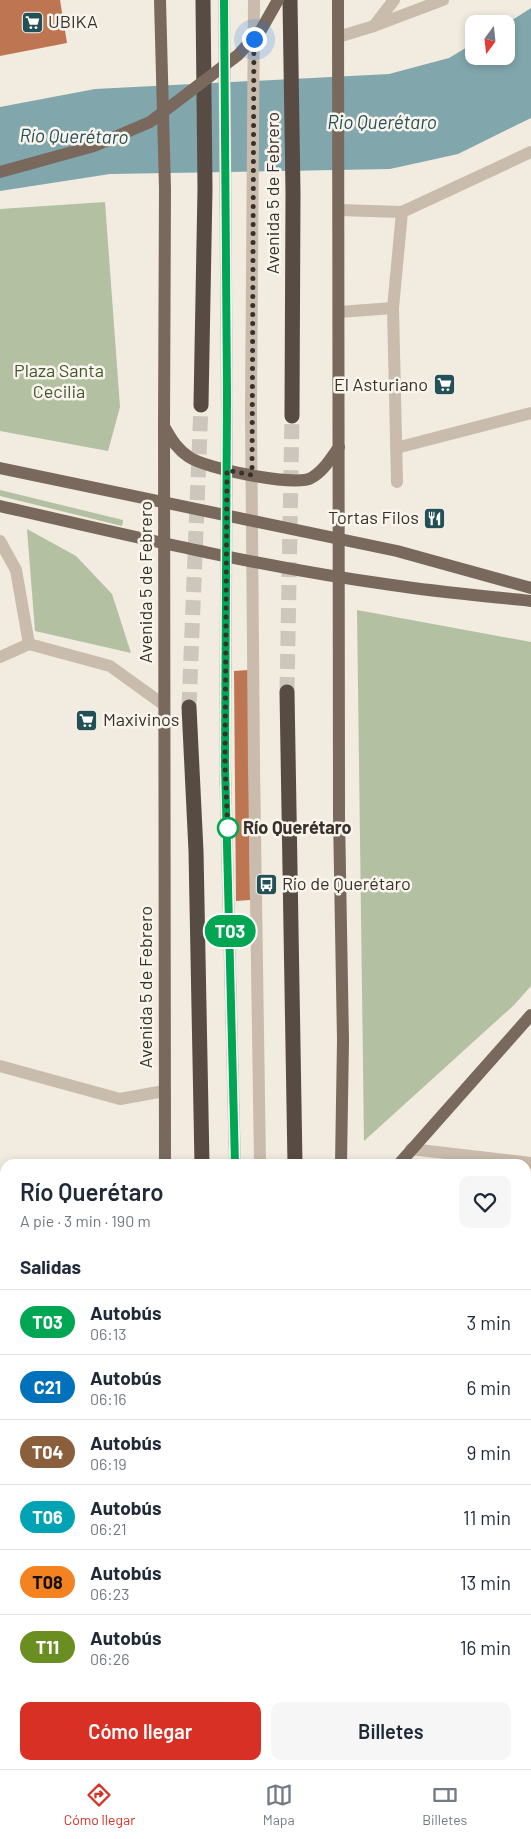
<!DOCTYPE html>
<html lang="es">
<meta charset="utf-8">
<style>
body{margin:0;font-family:Barlow,sans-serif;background:#f6f6f7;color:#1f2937;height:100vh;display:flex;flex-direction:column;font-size:19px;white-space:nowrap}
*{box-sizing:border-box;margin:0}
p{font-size:16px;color:#747a83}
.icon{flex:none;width:28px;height:28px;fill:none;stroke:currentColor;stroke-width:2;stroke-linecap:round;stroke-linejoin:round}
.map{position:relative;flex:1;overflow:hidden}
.details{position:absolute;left:0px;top:1159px;width:531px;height:611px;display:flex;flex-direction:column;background:#fff;border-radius:15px 15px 0 0;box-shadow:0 2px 8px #0003}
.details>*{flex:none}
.badge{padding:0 10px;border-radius:16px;font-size:18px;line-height:32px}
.needle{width:32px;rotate:195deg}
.tools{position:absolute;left:465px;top:15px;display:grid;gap:10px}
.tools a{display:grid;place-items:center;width:50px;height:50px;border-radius:10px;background:#fff;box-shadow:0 2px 8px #0003;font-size:25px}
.you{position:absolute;width:25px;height:25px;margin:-12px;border:4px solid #fff;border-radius:50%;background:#1a73e8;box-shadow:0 0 0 8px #1a73e833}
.map>.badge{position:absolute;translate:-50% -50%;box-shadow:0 0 0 2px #fff}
h2{padding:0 20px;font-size:19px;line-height:45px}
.round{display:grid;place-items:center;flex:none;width:52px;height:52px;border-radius:10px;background:#f6f6f7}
.overview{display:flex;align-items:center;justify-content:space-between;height:85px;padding:0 20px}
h1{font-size:24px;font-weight:600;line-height:38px}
.action{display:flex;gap:10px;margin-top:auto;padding:10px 20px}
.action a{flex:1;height:58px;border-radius:10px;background:#d93025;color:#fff;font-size:20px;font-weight:600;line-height:58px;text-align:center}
.action a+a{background:#f6f6f7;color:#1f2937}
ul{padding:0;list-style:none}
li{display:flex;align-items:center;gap:15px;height:65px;padding:0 20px;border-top:1px solid #e0e1e3}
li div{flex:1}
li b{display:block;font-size:19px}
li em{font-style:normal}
li .badge{min-width:55px;font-weight:700;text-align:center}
.menu{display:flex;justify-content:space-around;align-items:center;height:70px;border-top:1px solid #e0e1e3;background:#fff;font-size:14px;color:#747a83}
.menu a{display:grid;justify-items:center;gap:2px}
.menu .active{color:#d93025}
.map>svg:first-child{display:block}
</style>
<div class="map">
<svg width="531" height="1769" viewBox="0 0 531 1769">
<rect width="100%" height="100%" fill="#f2ebe0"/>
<g fill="#b3c0a1">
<polygon points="105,202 120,407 108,451 0,431 0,209"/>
<polygon points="0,490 123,520 122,526 0,496"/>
<polygon points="27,529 76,556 112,594 131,653 35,631"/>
<polygon points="357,610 531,642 531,986 514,1005 364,1141"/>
</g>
<polygon fill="#81a7ad" points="531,8 531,118 458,154 390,169 110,174 0,191 0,107 95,89 389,74 449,58 474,43 474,56 506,56 506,24"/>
<g fill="#be7652">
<polygon points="0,0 60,0 67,43 0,56"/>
<polygon points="248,670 250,900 236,901 234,671"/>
<rect x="0" y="1305" width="5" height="234"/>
</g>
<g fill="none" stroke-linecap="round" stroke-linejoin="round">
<g stroke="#cdc6bc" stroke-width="15" stroke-dasharray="15 8" stroke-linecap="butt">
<polyline points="287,692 292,416"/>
<polyline points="189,707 201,405"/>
</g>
<g stroke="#c9bcac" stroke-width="12">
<polyline points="224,0 227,413 225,765 235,1164"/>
<polyline points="254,0 251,412 254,767 260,1164"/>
<polyline points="374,26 394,0"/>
<polyline points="338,37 374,26 443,0"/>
<polyline points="339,210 402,212 531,152"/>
<polyline points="339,312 393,308"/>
<polyline points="396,448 531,413"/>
<polyline points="397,482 393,308 402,212"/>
<polyline points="0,541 16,570 29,644"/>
<polyline points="0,657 29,644 110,666 164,705"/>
<polyline points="0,1066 120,1099 164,1091"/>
<polyline points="411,1149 531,1163"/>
<polyline points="0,1275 5,1275"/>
<polyline points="526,1289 531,1290"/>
<polyline points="0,1654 5,1654"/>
<polyline points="526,1722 531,1722"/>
<polyline points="526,1750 531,1748"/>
<polyline points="244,1769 244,1765"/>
<polyline points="262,1769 262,1765"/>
<polyline points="481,1769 489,1765"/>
</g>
<g stroke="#79695d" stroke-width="12">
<polyline points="160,0 165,189 164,426 165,1164"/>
<polyline points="338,0 339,816 343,1040 341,1164"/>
<path d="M 165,428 C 172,440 177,449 189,457 C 204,468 295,487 311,478 C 323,472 331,458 339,447"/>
<polyline points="0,468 397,551 531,588"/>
<path d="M 0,506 C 130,536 260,567 392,585 C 438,592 485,596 531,601"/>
<polyline points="399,1164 531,1015"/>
<polyline points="163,1769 163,1765"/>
<polyline points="328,1769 328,1765"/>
</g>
<g stroke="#584b43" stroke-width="15">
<polyline points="290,0 293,192 292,416"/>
<polyline points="201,405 205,189 203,0"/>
<polyline points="287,692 295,1164"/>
<polyline points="189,707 196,851 202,1164"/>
<polyline points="297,1765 298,1769"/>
<polyline points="206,1769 206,1765"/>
</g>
<polyline stroke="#79695d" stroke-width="12" points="0,172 94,146 150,122 238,55 261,30 278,0"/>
</g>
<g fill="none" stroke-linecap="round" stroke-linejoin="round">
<defs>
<polyline id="line" points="224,0 227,395 225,765 235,1164"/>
</defs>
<use href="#line" stroke="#fff" stroke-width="11"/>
<use href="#line" stroke="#00a651" stroke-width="8"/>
<polyline stroke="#38302b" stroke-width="5" stroke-dasharray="0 9" points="228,828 228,835 225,765 227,470 252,475 254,39"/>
</g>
<defs>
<symbol id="supermarket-square" viewBox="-11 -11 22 22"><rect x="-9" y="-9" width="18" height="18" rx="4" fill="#234f57" stroke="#f9f5ed"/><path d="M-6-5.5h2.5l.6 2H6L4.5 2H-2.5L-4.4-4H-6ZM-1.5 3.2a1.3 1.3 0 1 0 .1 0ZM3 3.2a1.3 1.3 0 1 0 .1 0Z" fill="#fff"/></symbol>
<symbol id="restaurant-square" viewBox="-11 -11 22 22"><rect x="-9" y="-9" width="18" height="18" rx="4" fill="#234f57" stroke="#f9f5ed"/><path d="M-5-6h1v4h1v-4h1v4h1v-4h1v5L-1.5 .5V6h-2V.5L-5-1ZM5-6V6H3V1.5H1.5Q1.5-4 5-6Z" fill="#fff"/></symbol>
<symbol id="bus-square" viewBox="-11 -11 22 22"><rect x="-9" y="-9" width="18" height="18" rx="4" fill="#234f57" stroke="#f9f5ed"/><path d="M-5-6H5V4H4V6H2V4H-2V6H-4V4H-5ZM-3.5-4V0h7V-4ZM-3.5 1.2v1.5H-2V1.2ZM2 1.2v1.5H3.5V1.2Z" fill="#fff"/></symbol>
</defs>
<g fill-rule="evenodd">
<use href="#supermarket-square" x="20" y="10" width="25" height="25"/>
<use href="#supermarket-square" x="432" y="372" width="25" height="25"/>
<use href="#restaurant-square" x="422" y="506" width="25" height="25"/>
<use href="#supermarket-square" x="74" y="708" width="25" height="25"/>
<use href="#bus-square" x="254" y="872" width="25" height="25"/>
</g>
<circle fill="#fff" stroke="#00a651" stroke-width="2.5" cx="228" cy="828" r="10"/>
<g text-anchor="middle" stroke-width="5" stroke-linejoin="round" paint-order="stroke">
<g font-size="18" fill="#38302b" stroke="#f9f5ed" text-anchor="start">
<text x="48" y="28">UBIKA</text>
<text x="428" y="391" text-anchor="end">El Asturiano</text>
<text x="419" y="524" text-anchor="end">Tortas Filos</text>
<text x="103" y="726">Maxivinos</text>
<text x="282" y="890">Río de Querétaro</text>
</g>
<g font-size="18" fill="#38302b" stroke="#f9f5ed">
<text transform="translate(273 193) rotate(-90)" y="6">Avenida 5 de Febrero</text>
<text transform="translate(146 582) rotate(-90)" y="6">Avenida 5 de Febrero</text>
<text transform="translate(146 987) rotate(-90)" y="6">Avenida 5 de Febrero</text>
</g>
<g font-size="18" fill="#445530" stroke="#f9f5ed">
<text x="59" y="377">Plaza Santa<tspan x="59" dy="21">Cecilia</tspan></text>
</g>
<g font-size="18" font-weight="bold" fill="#38302b" stroke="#f9f5ed" text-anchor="start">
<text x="243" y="834">Río Querétaro</text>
</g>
<g font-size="19" font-style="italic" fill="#234f57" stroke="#f9f5ed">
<text x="382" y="129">Rio Querétaro</text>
<text transform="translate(74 136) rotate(1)" y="7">Río Querétaro</text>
</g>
</g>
</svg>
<div class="tools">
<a><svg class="needle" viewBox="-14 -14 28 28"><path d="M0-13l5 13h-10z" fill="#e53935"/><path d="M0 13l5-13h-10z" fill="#747a83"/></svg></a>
</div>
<div class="you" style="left:254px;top:39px"></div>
<b class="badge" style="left:230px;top:931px;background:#00a651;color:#fff">T03</b>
<section class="details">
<div class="overview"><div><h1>Río Querétaro</h1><p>A pie · 3 min · 190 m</p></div><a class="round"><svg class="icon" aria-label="heart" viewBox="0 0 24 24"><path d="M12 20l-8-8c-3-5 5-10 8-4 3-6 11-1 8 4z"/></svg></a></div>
<h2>Salidas</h2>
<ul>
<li><span class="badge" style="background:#00a651;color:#fff">T03</span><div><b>Autobús</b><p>06:13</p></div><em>3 min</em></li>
<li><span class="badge" style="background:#0072bc;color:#fff">C21</span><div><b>Autobús</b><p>06:16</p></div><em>6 min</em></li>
<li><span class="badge" style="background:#8b5e3c;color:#fff">T04</span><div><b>Autobús</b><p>06:19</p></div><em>9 min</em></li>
<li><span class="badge" style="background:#00a3b4;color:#fff">T06</span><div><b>Autobús</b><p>06:21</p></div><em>11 min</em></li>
<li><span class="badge" style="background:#f58220;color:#111">T08</span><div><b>Autobús</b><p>06:23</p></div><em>13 min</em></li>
<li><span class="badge" style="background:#6b8e23;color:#fff">T11</span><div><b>Autobús</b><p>06:26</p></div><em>16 min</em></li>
</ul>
<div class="action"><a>Cómo llegar</a><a>Billetes</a></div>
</section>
</div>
<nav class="menu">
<a class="active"><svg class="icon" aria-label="directions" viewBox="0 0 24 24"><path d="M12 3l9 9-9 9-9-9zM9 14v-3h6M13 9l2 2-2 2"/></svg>Cómo llegar</a>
<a><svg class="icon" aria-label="map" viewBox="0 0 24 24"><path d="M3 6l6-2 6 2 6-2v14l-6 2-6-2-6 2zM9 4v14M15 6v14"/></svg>Mapa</a>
<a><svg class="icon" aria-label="tickets" viewBox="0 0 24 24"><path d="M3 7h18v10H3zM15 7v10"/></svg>Billetes</a>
</nav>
